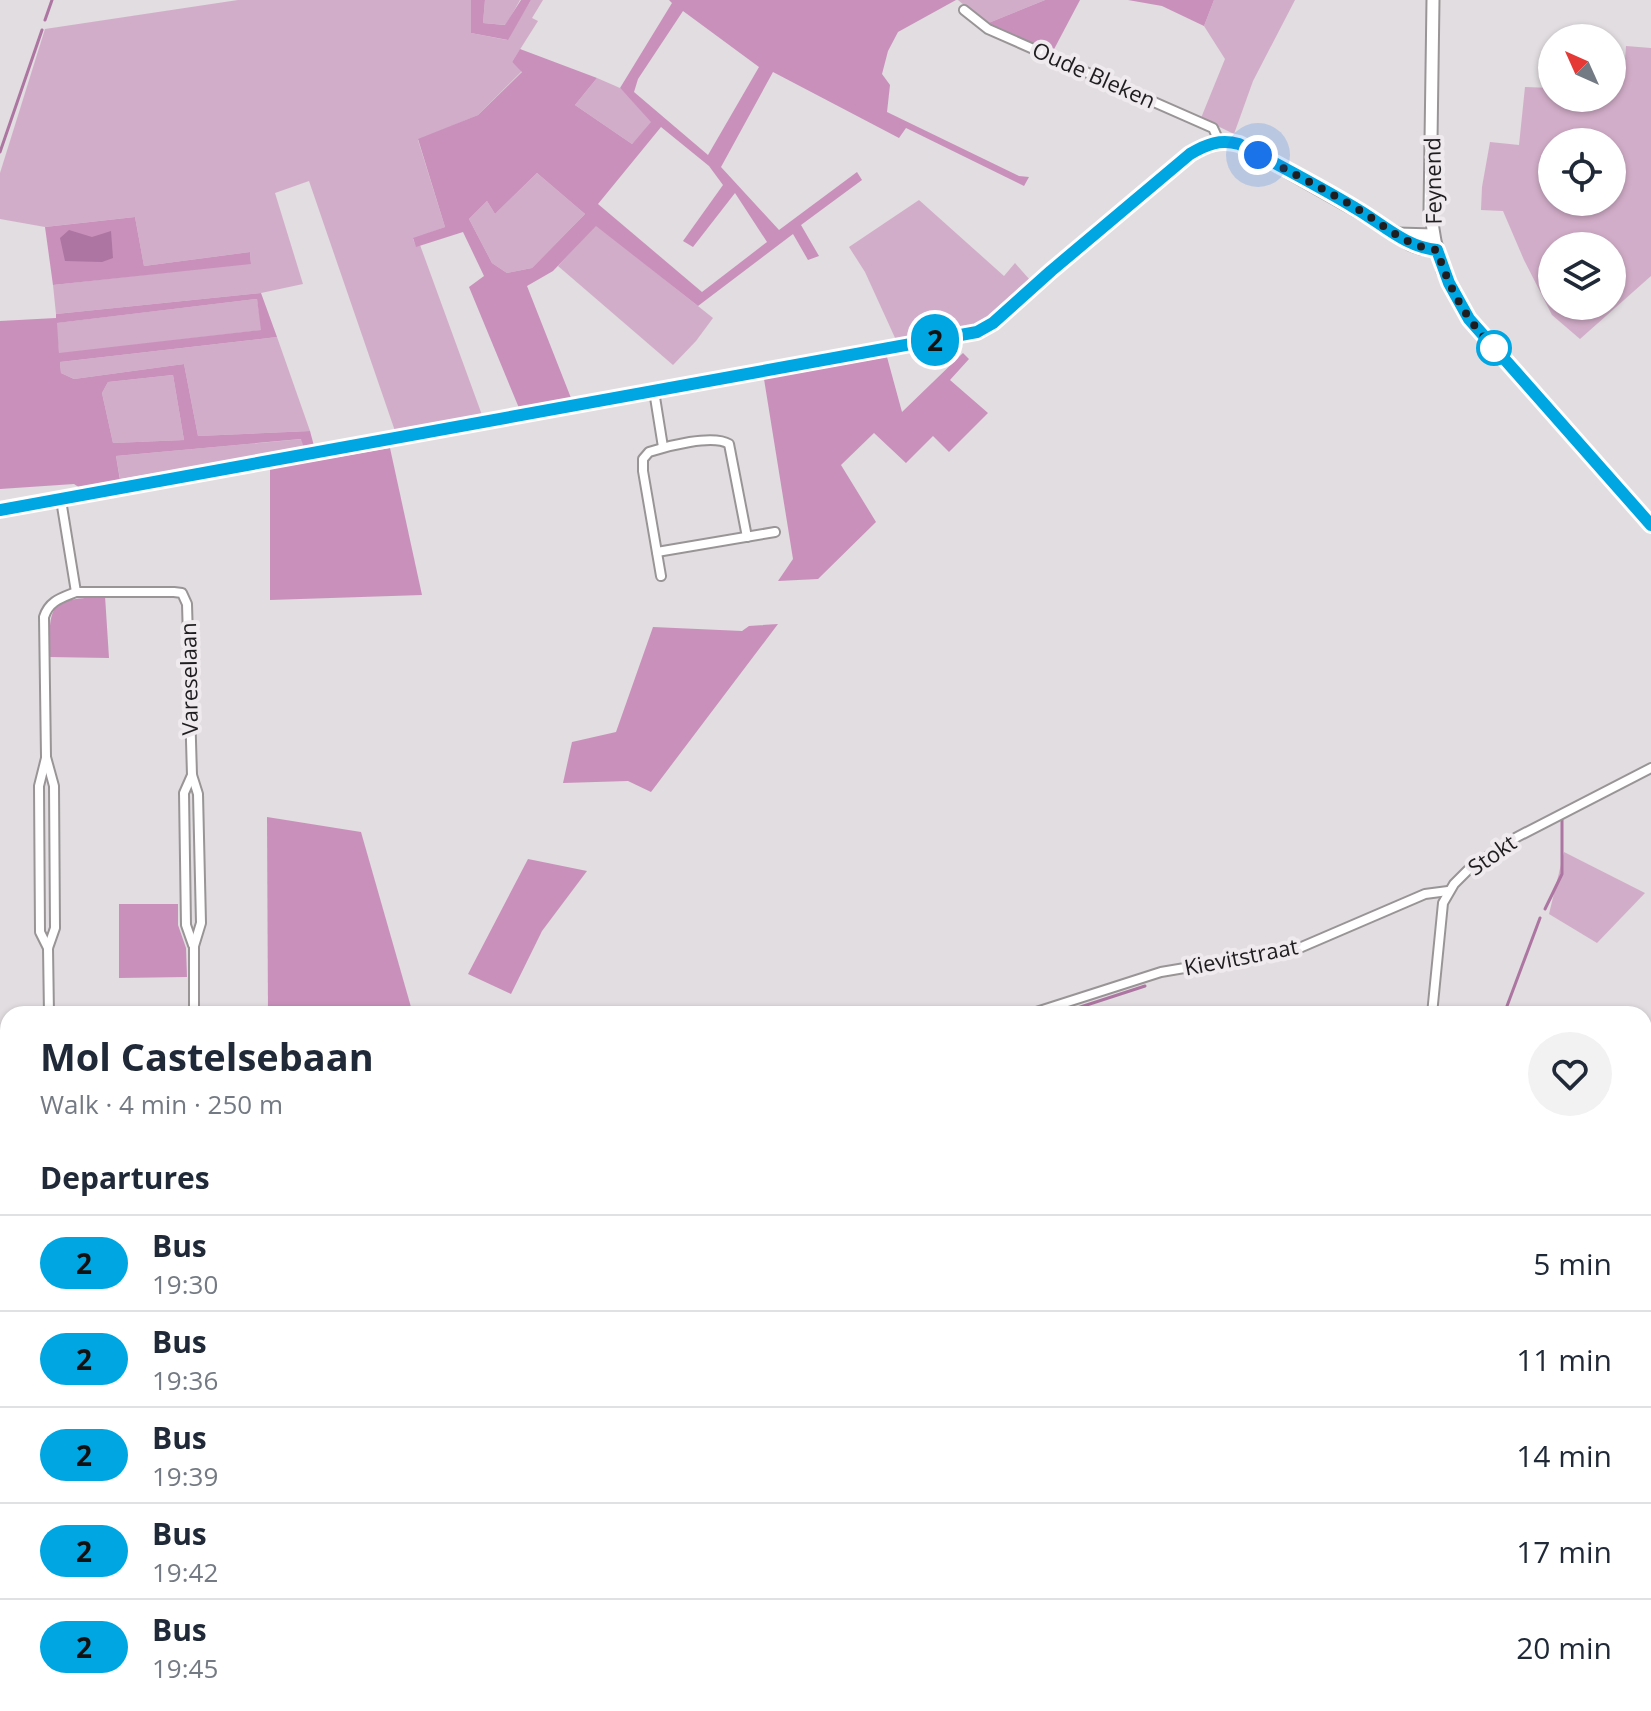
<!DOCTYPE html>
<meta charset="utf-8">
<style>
body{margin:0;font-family:"Open Sans",sans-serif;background:#f2f2f3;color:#1f2937;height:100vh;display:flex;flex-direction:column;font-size:30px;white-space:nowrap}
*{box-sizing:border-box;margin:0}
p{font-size:26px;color:#747a83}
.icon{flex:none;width:44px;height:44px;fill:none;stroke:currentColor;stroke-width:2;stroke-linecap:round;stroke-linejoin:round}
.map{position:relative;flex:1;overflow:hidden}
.sheet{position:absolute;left:0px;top:1006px;width:1652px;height:706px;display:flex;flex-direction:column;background:#fff;border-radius:24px 24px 0 0;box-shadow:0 2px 6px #0004}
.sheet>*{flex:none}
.badge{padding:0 16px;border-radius:26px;font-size:28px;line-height:52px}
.needle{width:52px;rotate:315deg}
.fabs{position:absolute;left:1538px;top:24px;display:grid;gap:16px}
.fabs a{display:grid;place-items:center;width:88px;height:88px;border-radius:50%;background:#fff;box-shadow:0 2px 6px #0004;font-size:40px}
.you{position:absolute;width:40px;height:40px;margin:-20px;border:6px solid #fff;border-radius:50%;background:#1a73e8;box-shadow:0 0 0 12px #1a73e833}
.map>.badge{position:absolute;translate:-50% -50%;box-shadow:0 0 0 4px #fff}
h2{padding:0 40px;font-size:30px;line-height:72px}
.round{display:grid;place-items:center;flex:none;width:84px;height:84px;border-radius:42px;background:#f2f2f3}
.summary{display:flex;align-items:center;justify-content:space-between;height:136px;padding:0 40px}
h1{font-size:38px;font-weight:700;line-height:60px}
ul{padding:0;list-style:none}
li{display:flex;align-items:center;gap:24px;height:96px;padding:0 40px;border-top:2px solid #e0e1e3}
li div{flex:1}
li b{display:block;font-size:30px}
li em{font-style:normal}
li .badge{min-width:88px;font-weight:700;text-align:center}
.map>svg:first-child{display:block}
</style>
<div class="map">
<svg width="1651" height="1711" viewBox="0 0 1651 1711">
<rect width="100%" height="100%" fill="#e1dde0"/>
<g fill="#d2adc9" fill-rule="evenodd">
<polygon points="238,0 471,0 471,33 507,40 531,0 543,0 532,18 538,21 512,62 522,71 478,115 418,140 445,227 413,239 416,246 420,245 482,415 395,431 309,181 275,193 303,284 261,293 56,314 53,285 251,263 250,252 144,266 135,217 45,227 0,219 0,173 45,29"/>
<polygon points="485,0 520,0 506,25 483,23"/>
<polygon points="958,0 1045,0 986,24"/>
<polygon points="1214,0 1295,0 1253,81 1234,134 1201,118 1225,59 1204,26"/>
<path d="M 1626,46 L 1651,48 L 1651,276 L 1580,339 L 1552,315 L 1524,260 L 1503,211 L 1481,210 L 1482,187 L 1490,142 L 1519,145 L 1525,87 L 1552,88 L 1552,98 L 1612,98 L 1612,60 L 1625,60 ZM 1552,142 L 1612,142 L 1612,202 L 1552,202 ZM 1552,246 L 1612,246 L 1612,306 L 1552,306 Z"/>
<polygon points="597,78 620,88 652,122 632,144 575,105"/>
<polygon points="537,173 585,214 532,268 507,273 492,263 469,219 487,201 495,214"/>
<polygon points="919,200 1004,276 1015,263 1030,280 995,312 976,325 896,340 865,272 849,247"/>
<polygon points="596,225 713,318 696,341 673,365 558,266"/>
<polygon points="257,299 262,330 59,354 56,323"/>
<polygon points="277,337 310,431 198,436 184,364 74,379 61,373 60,362"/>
<polygon points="173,375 184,440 113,443 102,393 108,382"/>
<polygon points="302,439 304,448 120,479 116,456"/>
<polygon points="1564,852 1645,893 1597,943 1549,914"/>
<polygon points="1644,1278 1651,1280 1651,1490 1644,1487"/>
<polygon points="1644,1628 1651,1629 1651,1711 1576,1711 1569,1704 1644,1704"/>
<polygon points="681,1704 786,1704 784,1711 680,1711"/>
<polygon points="802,1704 923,1704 925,1711 802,1711"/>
<polygon points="1050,1704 1143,1704 1144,1711 1050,1711"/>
</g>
<g fill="#c990bc" fill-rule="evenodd">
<polygon points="471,0 485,0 483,23 505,25 521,0 531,0 508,40 471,33"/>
<path d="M 669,0 L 956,0 L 898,32 L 888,51 L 882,74 L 890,85 L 887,112 L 1019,176 L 1029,177 L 1024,186 L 906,128 L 899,138 L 773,72 L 721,167 L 779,230 L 857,172 L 862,180 L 801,225 L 819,256 L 808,260 L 793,234 L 698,306 L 596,226 L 553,271 L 527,286 L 571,398 L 519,408 L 469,287 L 484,276 L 463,232 L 416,247 L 413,238 L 445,227 L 418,139 L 478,115 L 522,72 L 512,62 L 520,49 L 597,78 L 575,105 L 632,144 L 651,122 L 620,88 L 672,3 ZM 683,11 L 759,67 L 708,155 L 634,92 L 638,79 ZM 661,127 L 709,166 L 723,185 L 683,241 L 693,247 L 735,193 L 767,242 L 702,292 L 598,204 ZM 537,173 L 585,214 L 532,268 L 507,273 L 492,263 L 469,219 L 487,201 L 495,214 Z"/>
<polygon points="1045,0 1080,0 1052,53 986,24"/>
<polygon points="1128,0 1214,0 1204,26 1162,6"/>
<polygon points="135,217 144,266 250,252 251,264 53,285 45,227"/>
<path d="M 261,293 L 277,337 L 60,362 L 61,373 L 74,379 L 184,364 L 198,436 L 310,431 L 314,446 L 304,448 L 301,439 L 116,456 L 120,480 L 80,488 L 74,484 L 0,489 L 0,321 L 56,318 L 56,314 ZM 257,299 L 261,330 L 59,353 L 57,323 ZM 173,375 L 184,440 L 113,443 L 102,393 L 108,382 Z"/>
<polygon points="963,353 969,359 950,380 988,413 949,452 933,436 906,463 874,433 841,465 876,522 818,579 778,581 793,559 764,379 887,357 902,412"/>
<polygon points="390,448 422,595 270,600 270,469"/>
<path d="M 105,596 L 109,658 L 49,657 C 50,600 49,601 105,596 Z"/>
<polygon points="778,624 651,792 628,781 563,783 572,742 616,732 653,627 742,631 749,626"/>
<polygon points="267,817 361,832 413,1014 268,1014"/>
<polygon points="528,859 587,871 542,931 511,994 468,974"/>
<polygon points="119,904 178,904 178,925 186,948 187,977 119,978"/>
<polygon points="0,1270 8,1270 8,1704 18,1704 18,1711 0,1711"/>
<polygon points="1644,1487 1651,1490 1651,1620 1644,1618 1644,1519 1648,1501 1644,1499"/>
<polygon points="277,1704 592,1704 591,1710 681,1704 680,1711 277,1711"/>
</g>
<polygon fill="#ad75a1" points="69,230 92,237 111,231 113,258 102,262 65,261 60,238"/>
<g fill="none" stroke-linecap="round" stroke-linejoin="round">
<g stroke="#ad75a1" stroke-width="3">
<polyline points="45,20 52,0"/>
<polyline points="0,152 42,30"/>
<polyline points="1545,909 1562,874 1562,820"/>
<polyline points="1059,1014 1145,986"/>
<polyline points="1504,1014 1540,918"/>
<polyline points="1418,1704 1418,1711"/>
</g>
<defs>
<g id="street">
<polyline points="964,10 988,29 1213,128 1219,141"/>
<polyline points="654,391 663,447"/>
<polyline points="657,552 775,532"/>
<path d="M 661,576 L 643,471 L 643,459 L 649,452 C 667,446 713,434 729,444 L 747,537"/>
<polyline points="76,592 174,592 182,593 187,604 192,775 198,794 201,923 194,946 194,1014"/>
<polyline points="46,758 39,786 40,932 48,948"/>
<polyline points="192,775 184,793 186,925 193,945"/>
<path d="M 49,1014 L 48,948 L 55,928 L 54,786 L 46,757 L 44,617 C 49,601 61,598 76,592 L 61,500"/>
<polyline points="1030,1014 1161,972 1297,949 1425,894 1448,891"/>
<polyline points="1432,1014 1443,903 1454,884 1469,869 1517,837 1651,768"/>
<polyline points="0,1255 8,1255"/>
<polyline points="1644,1622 1651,1623"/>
<polyline points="80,1704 80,1711"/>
<polyline points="208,1704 208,1711"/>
<polyline points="1235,1711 1238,1704"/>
</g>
<g id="secondary">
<polyline points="1433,0 1430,211 1435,241 1443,271 1469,319 1651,525"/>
<polyline points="1398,234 1433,235"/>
<path d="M 0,510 L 977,332 L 993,323 L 1051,271 L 1190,154 L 1219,141 L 1239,144 L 1398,234 C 1408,247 1421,249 1437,250"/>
</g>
</defs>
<use href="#street" stroke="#999597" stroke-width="12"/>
<use href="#secondary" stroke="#999597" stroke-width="15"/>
<use href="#street" stroke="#fff" stroke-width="8"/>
<use href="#secondary" stroke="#fff" stroke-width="11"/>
</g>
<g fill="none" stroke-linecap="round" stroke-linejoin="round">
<defs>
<path id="line" d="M 0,510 L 977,332 L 993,323 L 1051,271 L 1190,154 C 1207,144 1220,139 1239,144 C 1278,165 1317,185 1355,208 C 1383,224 1405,247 1437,250 L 1449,283 L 1469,319 L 1651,525"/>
</defs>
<use href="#line" stroke="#fff" stroke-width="18"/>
<use href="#line" stroke="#00a6e2" stroke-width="12"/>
<path stroke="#1f1d1f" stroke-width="8" stroke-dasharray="0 14.4" d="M 1258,155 C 1291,172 1324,189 1356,208 C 1383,224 1406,247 1437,250 C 1449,288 1466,320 1494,348"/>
</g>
<circle fill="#fff" stroke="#00a6e2" stroke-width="4" cx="1494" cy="348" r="16"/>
<g text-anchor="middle" stroke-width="8" stroke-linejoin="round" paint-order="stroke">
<g font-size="22" fill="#1f1d1f" stroke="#efeaee">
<text transform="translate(1094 75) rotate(24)" y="8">Oude Bleken</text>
<text transform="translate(1433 181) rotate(-91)" y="8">Feynend</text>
<text transform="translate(189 679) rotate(-91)" y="8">Vareselaan</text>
<text transform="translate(1492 855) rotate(-35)" y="8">Stokt</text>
<text transform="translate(1241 957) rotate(-11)" y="8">Kievitstraat</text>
</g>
</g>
</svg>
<div class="fabs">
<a><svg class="needle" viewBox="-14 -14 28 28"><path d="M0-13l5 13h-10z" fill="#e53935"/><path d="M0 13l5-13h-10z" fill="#747a83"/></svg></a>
<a><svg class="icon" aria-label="locate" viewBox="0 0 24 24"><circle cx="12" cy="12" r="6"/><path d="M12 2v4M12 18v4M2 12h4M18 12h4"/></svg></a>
<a><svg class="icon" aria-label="layers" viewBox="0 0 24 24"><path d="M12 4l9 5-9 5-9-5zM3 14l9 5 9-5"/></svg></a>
</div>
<div class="you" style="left:1258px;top:155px"></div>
<b class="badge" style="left:935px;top:340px;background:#00a6e2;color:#111">2</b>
<section class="sheet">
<div class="summary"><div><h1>Mol Castelsebaan</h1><p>Walk · 4 min · 250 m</p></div><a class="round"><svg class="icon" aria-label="heart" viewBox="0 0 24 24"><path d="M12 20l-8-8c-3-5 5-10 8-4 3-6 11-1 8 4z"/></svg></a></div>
<h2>Departures</h2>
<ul>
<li><span class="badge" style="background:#00a6e2;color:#111">2</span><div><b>Bus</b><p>19:30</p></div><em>5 min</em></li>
<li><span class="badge" style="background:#00a6e2;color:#111">2</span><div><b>Bus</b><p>19:36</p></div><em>11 min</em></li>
<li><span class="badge" style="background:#00a6e2;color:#111">2</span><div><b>Bus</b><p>19:39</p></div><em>14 min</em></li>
<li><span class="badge" style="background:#00a6e2;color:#111">2</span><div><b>Bus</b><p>19:42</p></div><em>17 min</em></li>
<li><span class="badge" style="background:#00a6e2;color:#111">2</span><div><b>Bus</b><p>19:45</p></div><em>20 min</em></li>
</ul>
</section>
</div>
